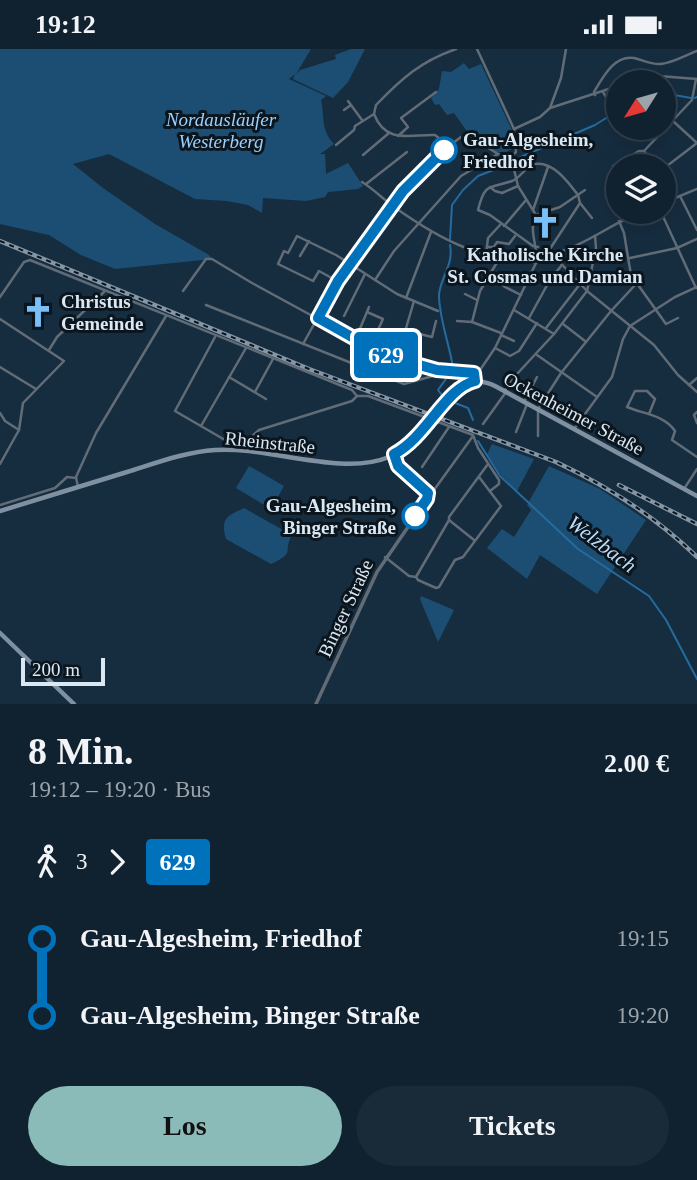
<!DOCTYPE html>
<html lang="de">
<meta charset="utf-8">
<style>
body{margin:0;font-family:"Times New Roman",serif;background:#192a38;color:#f1f3f6;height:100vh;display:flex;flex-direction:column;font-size:26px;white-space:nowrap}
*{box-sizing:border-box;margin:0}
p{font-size:23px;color:#9ca4ab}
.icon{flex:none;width:38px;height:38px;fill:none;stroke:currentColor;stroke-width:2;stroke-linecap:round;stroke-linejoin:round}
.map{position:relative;height:655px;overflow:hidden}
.panel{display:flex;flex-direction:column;background:#102230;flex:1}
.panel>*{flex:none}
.badge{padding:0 14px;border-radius:5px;font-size:24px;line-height:46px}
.needle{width:46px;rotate:233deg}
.controls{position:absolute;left:606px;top:21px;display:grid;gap:14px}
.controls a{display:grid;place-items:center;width:70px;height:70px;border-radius:50%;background:#102230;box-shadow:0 7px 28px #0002,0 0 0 2px #303f4c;font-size:35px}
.scale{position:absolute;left:21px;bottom:18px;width:84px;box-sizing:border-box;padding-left:7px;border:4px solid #dae8f4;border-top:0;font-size:19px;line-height:24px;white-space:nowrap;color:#dae8f4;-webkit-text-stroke:5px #0b151d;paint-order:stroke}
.map>.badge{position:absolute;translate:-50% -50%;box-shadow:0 0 0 4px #fff}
.legs{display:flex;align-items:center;gap:10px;height:77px;padding:0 28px;font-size:23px}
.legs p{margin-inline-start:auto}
.headline{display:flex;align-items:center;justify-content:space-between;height:119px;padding:0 28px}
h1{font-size:38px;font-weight:700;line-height:52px}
.cta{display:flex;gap:14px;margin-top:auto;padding:14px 28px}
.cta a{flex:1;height:80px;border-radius:42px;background:#8bbbb9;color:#111;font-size:28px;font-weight:700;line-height:80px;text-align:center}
.cta a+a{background:#192a38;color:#f1f3f6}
ul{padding:0 28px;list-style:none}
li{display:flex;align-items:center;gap:24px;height:77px;font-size:26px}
li i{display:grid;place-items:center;width:10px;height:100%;margin:0 9px;background:currentColor}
li i::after{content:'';width:18px;height:18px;margin:-9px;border:5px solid;border-radius:50%;background:#102230}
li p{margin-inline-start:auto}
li:first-child i{background:linear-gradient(#0000 50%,currentColor 0)}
li:last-child i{background:linear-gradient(currentColor 50%,#0000 0)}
.status{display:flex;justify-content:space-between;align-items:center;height:49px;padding:0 35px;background:#102230;direction:ltr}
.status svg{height:19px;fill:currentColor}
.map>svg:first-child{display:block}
</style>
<div class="status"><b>19:12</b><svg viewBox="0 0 49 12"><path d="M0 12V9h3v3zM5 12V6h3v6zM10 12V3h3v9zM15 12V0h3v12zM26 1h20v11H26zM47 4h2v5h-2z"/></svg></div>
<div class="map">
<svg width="697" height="655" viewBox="0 0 697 655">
<rect width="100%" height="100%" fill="#162d40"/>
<g fill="#1c4e73">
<path d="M 0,0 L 311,0 L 296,25 L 300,21 L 336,10 L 335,6 L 351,0 L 365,0 L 348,33 L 333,49 L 293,30 L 295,25 L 289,30 L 326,47 L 321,51 C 325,68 320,80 334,95 L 320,105 L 325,105 L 326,125 L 348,114 L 363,137 L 358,140 L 328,143 L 325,148 L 306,152 L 263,149 L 262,164 L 248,156 L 227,152 L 195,150 L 109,105 L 73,115 L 103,139 L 155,175 L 209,206 L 212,210 L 115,220 L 81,206 L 49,186 L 0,175 Z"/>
<polygon points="464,14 469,20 481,15 512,81 514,99 506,103 495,103 466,81 454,64 447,66 439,55 435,56 431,49 439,40 442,22 451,23"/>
<polygon points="492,395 534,410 517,442 501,426 487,405"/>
<polygon points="249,417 284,437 271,460 236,439"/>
<polygon points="549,417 600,440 646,471 597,545 540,506 527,530 487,499 502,480 514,488 531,461 527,456"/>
<path d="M 244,459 L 292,486 C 282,503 297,503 271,515 L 226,490 C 220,469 227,467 244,459 Z"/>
<polygon points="421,547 454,561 438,593 420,550"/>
</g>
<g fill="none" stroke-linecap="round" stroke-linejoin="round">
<g stroke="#256b9e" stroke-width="2">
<polyline points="663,44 691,49"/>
<polyline points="695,49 697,48"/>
<polyline points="616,63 618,62"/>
<polyline points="516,110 595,76 611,66"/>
<polyline points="450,190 452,156 463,141 478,127 509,115"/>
<path d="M 450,196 C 454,216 440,229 439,246 C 439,267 448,292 452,313 L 451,320"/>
<polyline points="444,349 438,341 448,327"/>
<polyline points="455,354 468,359 473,371"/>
<polyline points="478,392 500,427 578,500 649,547 666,571 697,630"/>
</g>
<g stroke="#616c76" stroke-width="2.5">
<polyline points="477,0 514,80 516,103 511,108"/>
<polyline points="628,33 646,26 697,30"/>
<polyline points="603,43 611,56"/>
<path d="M 595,46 L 594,43 C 603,28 614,6 634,9 C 643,11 651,16 661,15 C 673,14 686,6 697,2"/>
<polyline points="348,52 362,71"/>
<polyline points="550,59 561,29 566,0"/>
<polyline points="344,61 351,56"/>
<polyline points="514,80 540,68 550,59 618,37"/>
<polyline points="398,87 408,78 401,69 436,43"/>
<polyline points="336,96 354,81 355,77 374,65"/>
<path d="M 449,97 L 435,86 C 411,85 386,96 374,65 L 376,56 C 401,30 421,12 456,0"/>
<polyline points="644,102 656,117"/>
<polyline points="363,106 389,84"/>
<polyline points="511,108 518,137 536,166"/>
<polyline points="613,117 639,102 644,102 692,51 696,30"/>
<polyline points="663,120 697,94 674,73"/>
<polyline points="663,132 671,151"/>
<path d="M 362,133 C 375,141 385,152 397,160 C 444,193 478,209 536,214"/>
<polyline points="366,135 407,103"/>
<polyline points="490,138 495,142 502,144 518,137"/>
<polyline points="680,147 697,181"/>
<polyline points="580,154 592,169"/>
<polyline points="663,154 697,140"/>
<polyline points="533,161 548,118"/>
<polyline points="661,163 696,239"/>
<polyline points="536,166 560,158 585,141"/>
<polyline points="619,172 624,184 631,226 666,275 678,269"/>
<polyline points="504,177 526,151"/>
<polyline points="488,198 494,198 497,193 509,195 515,187"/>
<path d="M 538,198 L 533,197 L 490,166 L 478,161 C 485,133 489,140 512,132 C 521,129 526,116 535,115 C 553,112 568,133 578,146"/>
<polyline points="486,205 488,189 501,175"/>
<polyline points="552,205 587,242 654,296 678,326 697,343"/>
<polyline points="546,206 580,154 578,146"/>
<polyline points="300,207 309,192"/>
<polyline points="630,209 677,199 697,190"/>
<path d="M 536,214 C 548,204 563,203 577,196 C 599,186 618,172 641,163"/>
<polyline points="490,224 505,238 521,246"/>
<polyline points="375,231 394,202 461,127 498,105"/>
<polyline points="337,232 319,222 313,232 278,215 284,202 288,204 297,187 336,206 397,245 438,262"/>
<polyline points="183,242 206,210 212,210 252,234 384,306 437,321 478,324"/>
<polyline points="465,245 477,251"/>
<polyline points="0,248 24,213 30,211 352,341 357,347"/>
<polyline points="406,249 431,183"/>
<polyline points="206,256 404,335 440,325 442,322"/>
<polyline points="369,258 367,263 383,270 370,298"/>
<polyline points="514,261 554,285"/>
<polyline points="344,267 365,225"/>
<polyline points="529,269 551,229 562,216"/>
<polyline points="0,270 64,312 23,354 19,381 0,415"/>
<polyline points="457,272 472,273 501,284"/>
<polyline points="472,273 480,242 499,210"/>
<polyline points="563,275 585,292"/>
<polyline points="546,279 580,235"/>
<polyline points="404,281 432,288 436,272"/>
<polyline points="501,286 514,292"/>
<polyline points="215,288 175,362 225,391 240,387 249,389"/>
<polyline points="356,289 367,263"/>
<polyline points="303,295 338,232 403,142 449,97 461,88 471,88 498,105 511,108"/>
<polyline points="495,299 510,307 519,302 537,274"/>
<polyline points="49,301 57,288 104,243"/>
<polyline points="537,306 597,348"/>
<polyline points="397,310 414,252"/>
<polyline points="0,318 36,340"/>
<path d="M 478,324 L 495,299 L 536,214 C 538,195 528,182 536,166"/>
<polyline points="229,328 266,350"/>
<polyline points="689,336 697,329"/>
<polyline points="505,341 517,325 554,285 587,242 596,199 595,187"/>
<polyline points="255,343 273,310"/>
<polyline points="358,347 368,347 473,386"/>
<polyline points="524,353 537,328"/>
<polyline points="697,363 694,366 697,374"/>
<polyline points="0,364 5,372 19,381"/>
<path d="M 649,365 L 655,350 L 647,342 L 635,342 L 627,358 C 643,365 665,366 675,382 L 672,391 L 697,408"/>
<polyline points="483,375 506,343"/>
<polyline points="201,377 246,299"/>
<polyline points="574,380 612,328 623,290 630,277 675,248 697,238"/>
<polyline points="516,383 527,355"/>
<polyline points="473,386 478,399 499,431 499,435 490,442"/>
<polyline points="538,387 538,360 561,324 611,262 636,235"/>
<polyline points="244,401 248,391 259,381 352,352 357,347"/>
<polyline points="249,402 249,389"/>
<polyline points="422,418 449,378"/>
<polyline points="78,438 76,428 96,384 166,267"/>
<polyline points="684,440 697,420"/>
<polyline points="428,445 434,441 473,387"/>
<polyline points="0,456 55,439 67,428 76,429"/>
<polyline points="449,471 474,491"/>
<polyline points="385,508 409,527 416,528 449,471 449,468 488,415"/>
<polyline points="416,528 418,531 436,539 439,538 455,511 463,508 501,457 479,428"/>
</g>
<polyline stroke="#616c76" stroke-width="3.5" points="316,655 377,523 428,449 426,441 388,408"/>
<g stroke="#7f91a0" stroke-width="4.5">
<path d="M 0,462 C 42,449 85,436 127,423 C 156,414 185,403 215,401 C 267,397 341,428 389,408 C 402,402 413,393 423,383 C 443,361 460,319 495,337 L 697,447"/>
<polyline points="0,584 74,655"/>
</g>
<defs>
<g id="rail">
<path d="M 0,192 L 309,320 L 556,413 C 609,438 655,467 697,508"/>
<polyline points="619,436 697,475"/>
</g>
</defs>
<use href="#rail" stroke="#8496a5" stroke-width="4.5"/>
<use href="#rail" stroke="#0b151d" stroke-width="2" stroke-dasharray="5" stroke-linecap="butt"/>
</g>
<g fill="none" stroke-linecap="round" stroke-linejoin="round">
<defs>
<path id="line-1" d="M 415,467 L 427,450 L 428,444 L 398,417 L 394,405 C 427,388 445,339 475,332 L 474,324 L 437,321 L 384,306 L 318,269 L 338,232 L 403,142 L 444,101"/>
</defs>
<use href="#line-1" stroke="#fff" stroke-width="16"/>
<use href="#line-1" stroke="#0072bc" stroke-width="10"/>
</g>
<defs>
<symbol id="church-bare" viewBox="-9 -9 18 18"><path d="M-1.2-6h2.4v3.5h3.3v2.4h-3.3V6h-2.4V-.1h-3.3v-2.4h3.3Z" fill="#79bff8" stroke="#0b151d" stroke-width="2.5" paint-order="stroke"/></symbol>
</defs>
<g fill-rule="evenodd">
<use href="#church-bare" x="523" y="152" width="44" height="44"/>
<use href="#church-bare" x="16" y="241" width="44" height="44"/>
</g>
<g fill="#fff" stroke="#0072bc" stroke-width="3.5">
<circle cx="444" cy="101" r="12"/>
<circle cx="415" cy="467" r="12"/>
</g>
<g text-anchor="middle" stroke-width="6" stroke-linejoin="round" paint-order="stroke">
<g font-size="19" font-style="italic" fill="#9ccffb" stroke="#0b151d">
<text x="221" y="77">Nordausläufer<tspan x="221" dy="22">Westerberg</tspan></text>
</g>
<g font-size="19" font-weight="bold" fill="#dae8f4" stroke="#0b151d" text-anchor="start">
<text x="463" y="97">Gau-Algesheim,<tspan x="463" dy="22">Friedhof</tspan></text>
<text x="396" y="463" text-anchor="end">Gau-Algesheim,<tspan x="396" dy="22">Binger Straße</tspan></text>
</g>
<g font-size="19" font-weight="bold" fill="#dae8f4" stroke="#0b151d">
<text x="545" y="212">Katholische Kirche<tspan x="545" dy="22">St. Cosmas und Damian</tspan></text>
<text x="61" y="259" text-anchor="start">Christus<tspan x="61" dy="22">Gemeinde</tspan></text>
</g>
<g font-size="19" fill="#dae8f4" stroke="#0b151d">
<text transform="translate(574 364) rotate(28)" y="7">Ockenheimer Straße</text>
<text transform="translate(270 393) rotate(6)" y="7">Rheinstraße</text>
<text transform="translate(345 559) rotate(-65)" y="7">Binger Straße</text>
</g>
<g font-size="21" font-style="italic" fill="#bcdefc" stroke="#0b151d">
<text transform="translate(602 495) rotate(37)" y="7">Welzbach</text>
</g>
</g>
</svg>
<div class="controls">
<a><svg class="needle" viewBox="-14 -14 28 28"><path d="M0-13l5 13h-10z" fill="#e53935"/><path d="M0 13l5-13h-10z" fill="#9ca4ab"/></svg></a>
<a><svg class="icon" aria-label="layers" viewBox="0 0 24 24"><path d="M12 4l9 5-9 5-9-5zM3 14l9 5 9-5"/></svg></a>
</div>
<div class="scale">200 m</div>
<b class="badge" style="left:386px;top:306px;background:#0072bc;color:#fff">629</b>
</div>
<section class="panel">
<div class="headline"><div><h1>8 Min.</h1><p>19:12 – 19:20 · Bus</p></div><b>2.00 €</b></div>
<div class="legs"><svg class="icon" aria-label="walk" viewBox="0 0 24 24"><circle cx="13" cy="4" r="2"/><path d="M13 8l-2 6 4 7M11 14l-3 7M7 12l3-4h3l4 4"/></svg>3<svg class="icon" aria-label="forward" viewBox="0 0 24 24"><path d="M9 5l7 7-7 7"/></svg><b class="badge" style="background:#0072bc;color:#fff">629</b></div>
<ul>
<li><i style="color:#0072bc"></i><b>Gau-Algesheim, Friedhof</b><p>19:15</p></li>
<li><i style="color:#0072bc"></i><b>Gau-Algesheim, Binger Straße</b><p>19:20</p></li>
</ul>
<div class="cta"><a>Los</a><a>Tickets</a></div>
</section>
